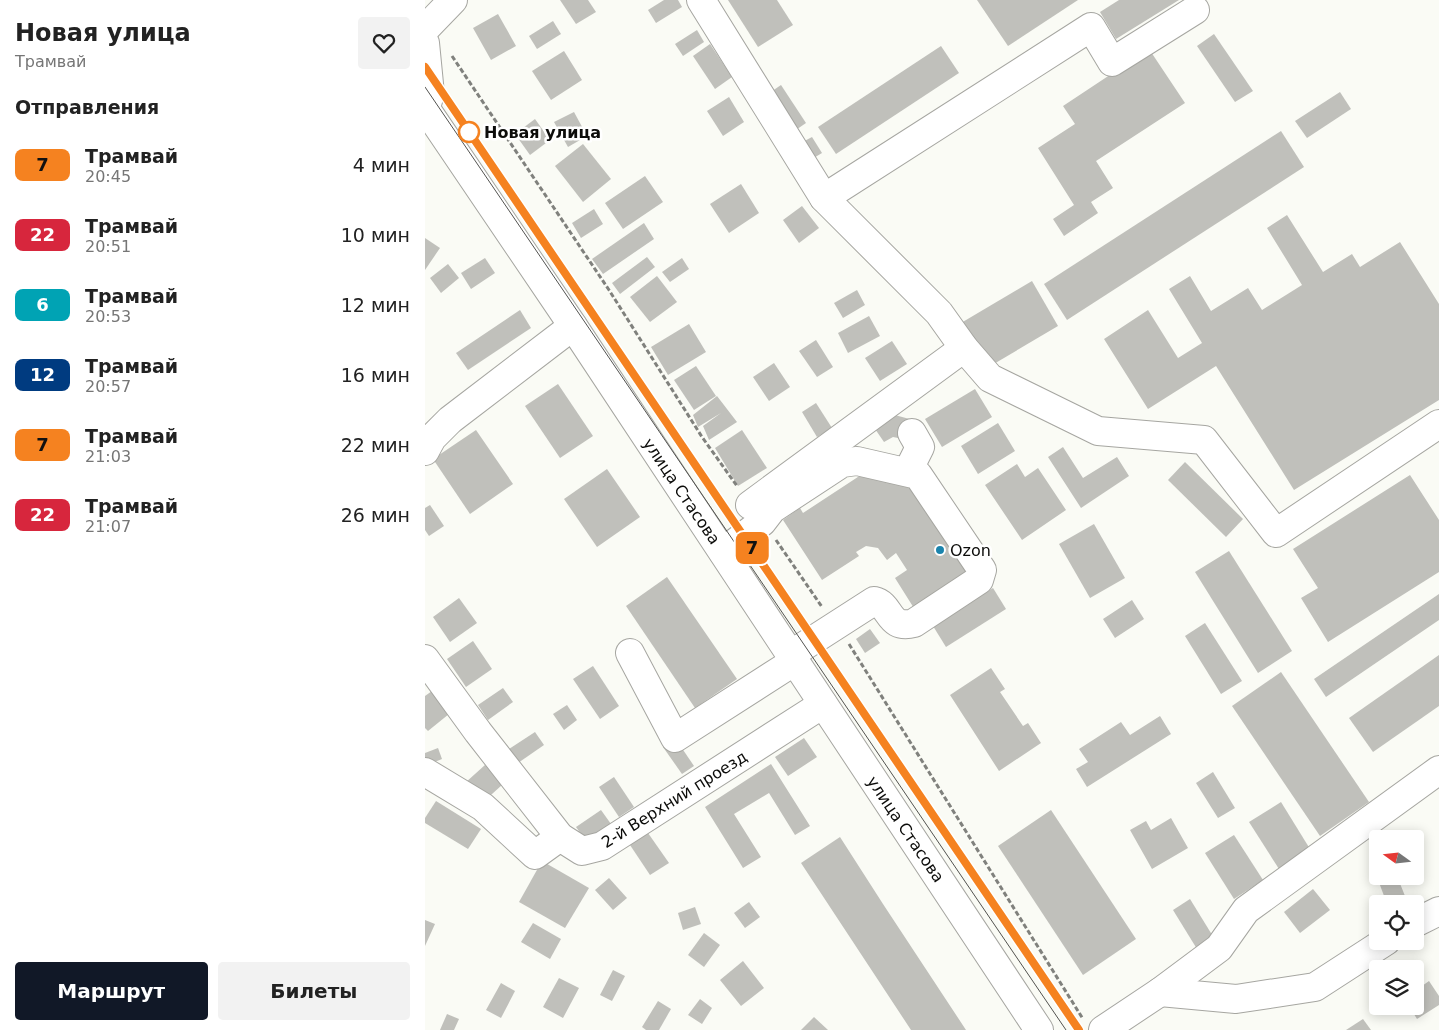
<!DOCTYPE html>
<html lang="ru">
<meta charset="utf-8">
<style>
body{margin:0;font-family:"DejaVu Sans",sans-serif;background:#f2f2f2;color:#222;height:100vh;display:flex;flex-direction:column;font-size:19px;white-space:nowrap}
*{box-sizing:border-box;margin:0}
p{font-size:16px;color:#767676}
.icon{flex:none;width:28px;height:28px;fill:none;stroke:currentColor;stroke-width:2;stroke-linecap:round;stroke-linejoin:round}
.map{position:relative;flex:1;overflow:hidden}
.sheet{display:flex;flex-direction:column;background:#fff;width:425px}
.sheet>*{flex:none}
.badge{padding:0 10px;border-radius:8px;font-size:18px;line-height:32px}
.needle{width:32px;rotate:285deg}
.fabs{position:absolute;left:944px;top:830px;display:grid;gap:10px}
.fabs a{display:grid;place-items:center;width:55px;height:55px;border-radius:5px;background:#fff;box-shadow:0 2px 12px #0003;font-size:25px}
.map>.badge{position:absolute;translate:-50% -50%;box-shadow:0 0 0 2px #fff}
h2{padding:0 15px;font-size:19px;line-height:45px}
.round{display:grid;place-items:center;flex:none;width:52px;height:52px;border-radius:5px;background:#f2f2f2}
.head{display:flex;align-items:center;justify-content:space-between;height:85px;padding:0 15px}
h1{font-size:24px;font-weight:700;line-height:38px}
.primary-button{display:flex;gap:10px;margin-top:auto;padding:10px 15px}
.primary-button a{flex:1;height:58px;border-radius:5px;background:#111827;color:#fff;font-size:20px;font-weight:700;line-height:58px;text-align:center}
.primary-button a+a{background:#f2f2f2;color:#222}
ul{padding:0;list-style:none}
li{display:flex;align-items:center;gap:15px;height:70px;padding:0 15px}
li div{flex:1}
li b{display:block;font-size:19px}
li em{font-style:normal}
li .badge{min-width:55px;font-weight:700;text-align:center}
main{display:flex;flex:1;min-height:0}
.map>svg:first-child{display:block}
</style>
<main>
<section class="sheet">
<div class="head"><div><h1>Новая улица</h1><p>Трамвай</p></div><a class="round"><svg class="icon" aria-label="heart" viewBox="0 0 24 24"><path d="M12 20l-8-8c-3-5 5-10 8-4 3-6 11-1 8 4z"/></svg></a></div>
<h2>Отправления</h2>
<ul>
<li><span class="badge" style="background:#f58220;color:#111">7</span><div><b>Трамвай</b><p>20:45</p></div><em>4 мин</em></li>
<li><span class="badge" style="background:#d7263d;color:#fff">22</span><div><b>Трамвай</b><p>20:51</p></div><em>10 мин</em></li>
<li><span class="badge" style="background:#00a3b4;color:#fff">6</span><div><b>Трамвай</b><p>20:53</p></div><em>12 мин</em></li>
<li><span class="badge" style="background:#003b80;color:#fff">12</span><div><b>Трамвай</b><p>20:57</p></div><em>16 мин</em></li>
<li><span class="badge" style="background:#f58220;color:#111">7</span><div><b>Трамвай</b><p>21:03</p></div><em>22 мин</em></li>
<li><span class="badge" style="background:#d7263d;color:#fff">22</span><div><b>Трамвай</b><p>21:07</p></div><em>26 мин</em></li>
</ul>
<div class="primary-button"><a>Маршрут</a><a>Билеты</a></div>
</section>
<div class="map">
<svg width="1014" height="1030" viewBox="0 0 1014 1030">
<rect width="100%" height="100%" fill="#fafbf5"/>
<g fill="#c0c0bb">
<polygon points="135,0 163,0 171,12 151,24"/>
<polygon points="239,0 253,0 257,7 231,23 223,10"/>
<polygon points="303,0 352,0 368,25 333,47"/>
<polygon points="552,0 653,0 583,46"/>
<polygon points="694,0 754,0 691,39 675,12"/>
<polygon points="73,14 91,46 66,60 48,28"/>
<polygon points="128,21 136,34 112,49 104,36"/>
<polygon points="272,30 279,42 258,56 250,44"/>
<polygon points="789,34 828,91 810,102 772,46"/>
<polygon points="285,44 307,77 290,89 268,56"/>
<polygon points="516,46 534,73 411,154 393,127"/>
<polygon points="724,49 760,103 671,161 688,188 666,202 673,213 639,236 628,219 649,205 613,148 650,124 638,106"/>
<polygon points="139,51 157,80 126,100 107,71"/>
<polygon points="356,85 381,123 365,134 340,96"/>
<polygon points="915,92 926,109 882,138 870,121"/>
<polygon points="304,97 319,122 298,136 282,111"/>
<polygon points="149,112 162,136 143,147 129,122"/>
<polygon points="110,119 125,140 105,155 90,134"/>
<polygon points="856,131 879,167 642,320 619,284"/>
<polygon points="387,137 397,153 382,162 372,145"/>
<polygon points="158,144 186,179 158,202 130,166"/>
<polygon points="220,176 238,202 198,229 180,203"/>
<polygon points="316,184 334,213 304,233 285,204"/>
<polygon points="377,206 394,228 374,243 358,220"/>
<polygon points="169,209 178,224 156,238 147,223"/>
<polygon points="862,215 898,272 927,254 935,267 975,242 1014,304 1014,400 869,490 791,366 723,409 679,339 723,310 753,358 777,343 744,289 765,276 786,311 823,288 837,310 877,285 842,228"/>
<polygon points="219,223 229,239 178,274 167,259"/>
<polygon points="0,238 15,248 0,270"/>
<polygon points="222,257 230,267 195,294 187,283"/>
<polygon points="60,258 70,273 46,289 36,273"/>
<polygon points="257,258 264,269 245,282 237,272"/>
<polygon points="23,264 34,278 16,293 5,278"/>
<polygon points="232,276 252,302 225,322 205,297"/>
<polygon points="607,281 633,326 562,368 536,323"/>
<polygon points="432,290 440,305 418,318 409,303"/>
<polygon points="95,310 106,328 43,370 31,353"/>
<polygon points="444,316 455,336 423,353 413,333"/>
<polygon points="264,324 281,352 243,375 226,347"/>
<polygon points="391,340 408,367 392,377 374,351"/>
<polygon points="467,341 482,364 455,381 440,358"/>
<polygon points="349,363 365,387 344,401 328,377"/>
<polygon points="271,366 291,396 269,410 249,380"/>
<polygon points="133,384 168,436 135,458 100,406"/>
<polygon points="550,389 567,417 517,447 500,419"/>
<polygon points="292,396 312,422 284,440 278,426 296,413 273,427 268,415"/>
<polygon points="391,403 407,428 392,437 377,412"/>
<polygon points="466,414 492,421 478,439 468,437 459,442 448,426"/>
<polygon points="573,423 590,451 553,474 536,446"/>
<polygon points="51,430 88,484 45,514 8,459"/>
<polygon points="317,430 342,468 313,486 290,448"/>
<polygon points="638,447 658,478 692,457 704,476 656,508 623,457"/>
<polygon points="760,462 818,519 801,537 743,480"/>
<polygon points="592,464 600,477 613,468 641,510 597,540 560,485"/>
<polygon points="182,469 215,517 172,547 139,499"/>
<polygon points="442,471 486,481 548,576 492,613 470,578 482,570 471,553 462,560 453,548 441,546 431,552 434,556 397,580 358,520 375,508 378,513"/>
<polygon points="985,475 1014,520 1014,572 903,642 876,598 893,588 868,549"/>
<polygon points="5,505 19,526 4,536 0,530 0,508"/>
<polygon points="669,524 700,578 665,598 634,544"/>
<polygon points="804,551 867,651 833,673 770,572"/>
<polygon points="242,577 312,679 270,708 201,606"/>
<polygon points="568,588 581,609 521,647 508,626"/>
<polygon points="1014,594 1014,620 901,697 889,679"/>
<polygon points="34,598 52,623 25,642 8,617"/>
<polygon points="707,600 719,619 690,638 678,619"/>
<polygon points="780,623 817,681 796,694 760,636"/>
<polygon points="445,629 455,643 440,653 431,639"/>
<polygon points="48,641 67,669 41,687 22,659"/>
<polygon points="1014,655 1014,706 948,752 924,718"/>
<polygon points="168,666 194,706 175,719 148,679"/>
<polygon points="566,668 580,689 575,692 598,726 603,723 616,743 574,771 525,695"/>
<polygon points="856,672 944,802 895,836 807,706"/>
<polygon points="78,688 88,702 63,720 53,705"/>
<polygon points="7,691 24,714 3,731 0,728 0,696"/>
<polygon points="142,705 152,720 139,730 128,714"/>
<polygon points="735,716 746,734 662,787 651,769 663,762 654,749 696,722 705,735"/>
<polygon points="110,732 119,745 93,763 84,749"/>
<polygon points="250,738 269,766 257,774 238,747"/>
<polygon points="379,738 392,757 363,776 350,757"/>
<polygon points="13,748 17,759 0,766 0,753"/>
<polygon points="346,764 385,826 370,835 344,793 309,814 336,857 318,868 280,807"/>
<polygon points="60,765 77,785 57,803 40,783"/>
<polygon points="788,772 810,808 793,818 771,783"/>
<polygon points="189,777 209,807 194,817 174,787"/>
<polygon points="11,801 56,829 43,849 0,823 0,818"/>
<polygon points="856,802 885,849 854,869 824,822"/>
<polygon points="176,810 186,824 161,841 151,827"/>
<polygon points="626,810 711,939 658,975 573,846"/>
<polygon points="746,818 763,848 727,869 705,830 721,821 726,830"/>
<polygon points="223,833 244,863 225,875 205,845"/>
<polygon points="809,835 838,880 809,899 780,853"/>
<polygon points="415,837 458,904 541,1030 486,1030 376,863"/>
<polygon points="117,861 164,888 140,928 94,902"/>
<polygon points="972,876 982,901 975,904 962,904 952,877"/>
<polygon points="184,878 202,898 188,910 170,890"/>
<polygon points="888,889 905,910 875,933 859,912"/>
<polygon points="765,899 789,938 772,949 748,910"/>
<polygon points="324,902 335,917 320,928 309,913"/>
<polygon points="270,907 276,924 258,930 253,913"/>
<polygon points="0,920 10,924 0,946"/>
<polygon points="108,923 136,939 125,959 96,942"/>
<polygon points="279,933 295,945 279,967 263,955"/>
<polygon points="318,961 339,988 316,1006 295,980"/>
<polygon points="188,970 200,976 187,1001 175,995"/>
<polygon points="134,978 154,988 138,1018 118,1007"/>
<polygon points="1004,981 1014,996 1014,1005 992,1019 984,1006 990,1006 990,991"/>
<polygon points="76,983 90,991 76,1018 61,1010"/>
<polygon points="275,999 287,1008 277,1024 263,1015"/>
<polygon points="233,1001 246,1009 234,1030 221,1030 217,1027"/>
<polygon points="22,1014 34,1019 29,1030 15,1030"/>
<polygon points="389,1017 403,1030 376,1030"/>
<polygon points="938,1019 946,1030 921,1030"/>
</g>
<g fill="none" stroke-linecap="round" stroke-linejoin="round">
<defs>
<g id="minor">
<polyline points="276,0 399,198 514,313 539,348 565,378 673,431 779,440 851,533 1014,424"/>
<polyline points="0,29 28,0"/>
<polyline points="0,43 5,94 0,110"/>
<polyline points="1,109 148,326 614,1030"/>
<polyline points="399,198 666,27 687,62 770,10"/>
<polyline points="0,451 7,438 25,420 148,326"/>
<polyline points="483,471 495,447 487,433"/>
<polyline points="325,505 539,348"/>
<path d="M 298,552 L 337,522 L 347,509 L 417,463 L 432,461 L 493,475 L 557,570 L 554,580 L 489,623 C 462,630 467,605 449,601 L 365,655"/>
<polyline points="205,653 250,738 370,661"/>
<polyline points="0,659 53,732 135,837 157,851 177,846 398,704"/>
<polyline points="0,772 58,807 110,855 135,837"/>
<polyline points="990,923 1014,911"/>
<polyline points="735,992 811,999 890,987 961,941"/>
<polyline points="678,1030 735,992 794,948 821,910 1014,770"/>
</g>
</defs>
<use href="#minor" stroke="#a6a6a1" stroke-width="30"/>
<g stroke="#80817d" stroke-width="3" stroke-dasharray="5 2.5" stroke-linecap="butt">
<polyline points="27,56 184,290 277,437 312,486"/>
<polyline points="351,540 397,607"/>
<polyline points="424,644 658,1019"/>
</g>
<use href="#minor" stroke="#fff" stroke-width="28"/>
<g stroke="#535350" stroke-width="1">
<polyline points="0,67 654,1030"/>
<polyline points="0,87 641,1030"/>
</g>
</g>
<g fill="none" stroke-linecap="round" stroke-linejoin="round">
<defs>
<polyline id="line" points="0,67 654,1030"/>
</defs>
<use href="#line" stroke="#fff" stroke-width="11"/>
<use href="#line" stroke="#f58220" stroke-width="8"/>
</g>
<circle fill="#fff" stroke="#f58220" stroke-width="2.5" cx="44" cy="132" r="10"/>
<circle fill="#1b84ad" stroke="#fff" stroke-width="2" cx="515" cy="550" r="5"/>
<g text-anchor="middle" stroke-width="5" stroke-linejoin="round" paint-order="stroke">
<g font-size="16" font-weight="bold" fill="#0c0c0a" stroke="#fff" text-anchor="start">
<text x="59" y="138">Новая улица</text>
</g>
<g font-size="16" fill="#0c0c0a" stroke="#fff">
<text transform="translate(257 491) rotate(56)" y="6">улица Стасова</text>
<text transform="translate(249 799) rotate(-32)" y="6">2-й Верхний проезд</text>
<text transform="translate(481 829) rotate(56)" y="6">улица Стасова</text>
</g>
<g font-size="16" fill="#0c0c0a" stroke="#fff" text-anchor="start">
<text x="525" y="556">Ozon</text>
</g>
</g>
</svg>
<div class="fabs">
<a><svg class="needle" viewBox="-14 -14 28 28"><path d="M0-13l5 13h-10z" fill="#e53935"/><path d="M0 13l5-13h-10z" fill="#767676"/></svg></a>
<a><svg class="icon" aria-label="locate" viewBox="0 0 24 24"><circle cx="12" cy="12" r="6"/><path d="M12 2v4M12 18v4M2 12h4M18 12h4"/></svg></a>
<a><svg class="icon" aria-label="layers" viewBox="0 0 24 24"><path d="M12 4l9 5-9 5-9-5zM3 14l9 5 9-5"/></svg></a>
</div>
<b class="badge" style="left:327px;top:548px;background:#f58220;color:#111">7</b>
</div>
</main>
